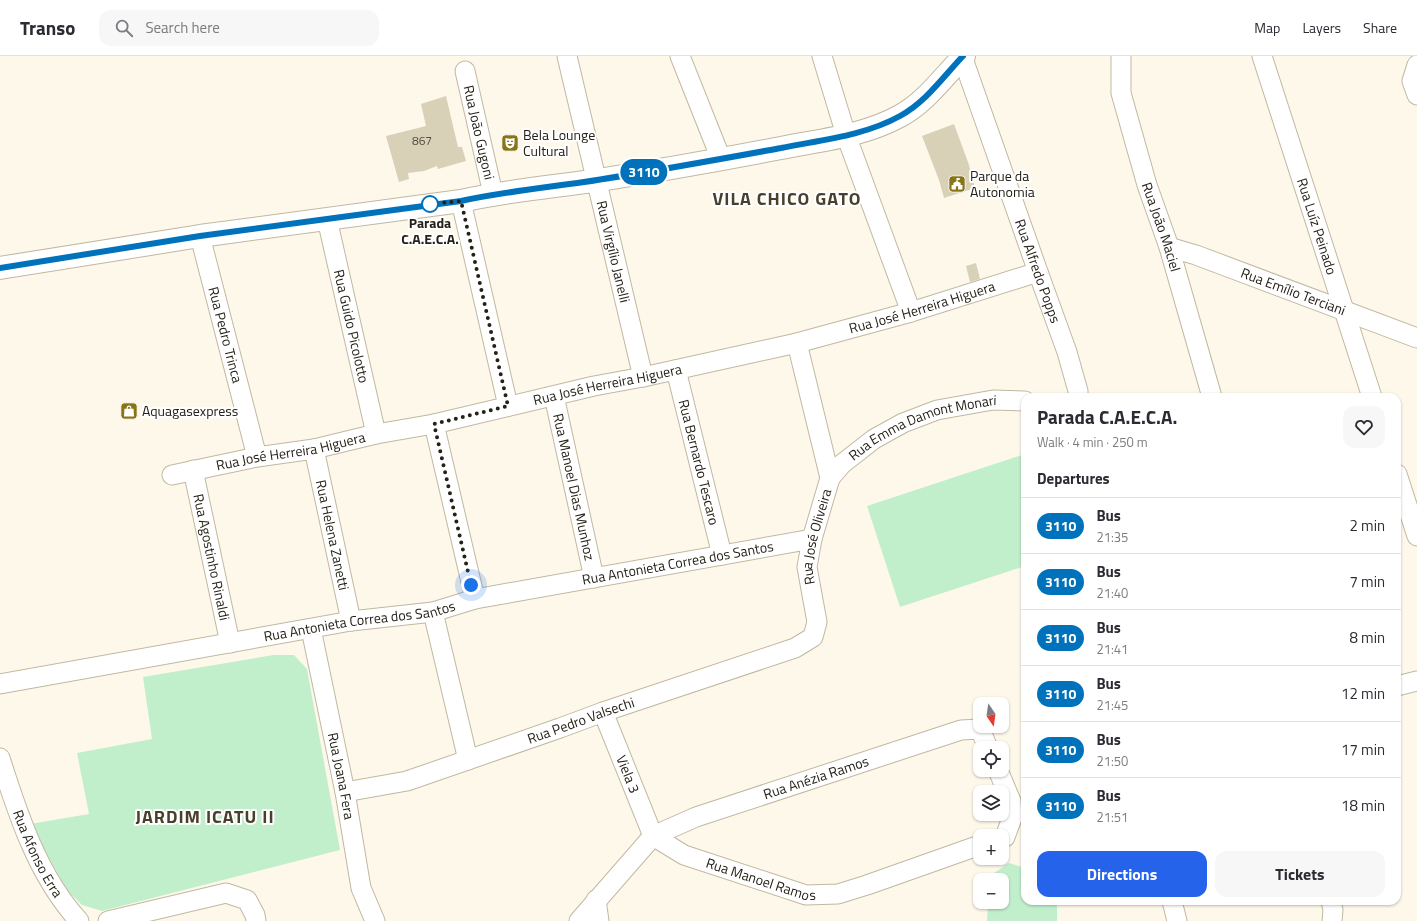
<!DOCTYPE html>
<meta charset="utf-8">
<style>
body{margin:0;font-family:"Titillium Web",sans-serif;background:#f7f7f7;color:#2b2b33;height:100vh;display:flex;flex-direction:column;font-size:15px;white-space:nowrap}
*{box-sizing:border-box;margin:0}
p{font-size:13px;color:#7c7c81}
.icon{flex:none;width:22px;height:22px;fill:none;stroke:currentColor;stroke-width:2;stroke-linecap:round;stroke-linejoin:round}
.map{position:relative;flex:1;overflow:hidden}
.drawer{position:absolute;left:1021px;top:337px;width:380px;height:512px;display:flex;flex-direction:column;background:#fff;border-radius:12px;box-shadow:0 1px 3px #0004}
.drawer>*{flex:none}
.badge{padding:0 8px;border-radius:13px;font-size:14px;line-height:26px}
.needle{width:26px;rotate:167deg}
.controls{position:absolute;left:973px;top:641px;display:grid;gap:8px}
.controls a{display:grid;place-items:center;width:36px;height:36px;border-radius:8px;background:#fff;box-shadow:0 1px 3px #0004;font-size:20px}
.you{position:absolute;width:20px;height:20px;margin:-10px;border:3px solid #fff;border-radius:50%;background:#1a73e8;box-shadow:0 0 0 6px #1a73e833}
.map>.badge{position:absolute;translate:-50% -50%;box-shadow:0 0 0 2px #fff}
h2{padding:0 16px;font-size:15px;line-height:36px}
.round{display:grid;place-items:center;flex:none;width:42px;height:42px;border-radius:12px;background:#f7f7f7}
.overview{display:flex;align-items:center;justify-content:space-between;height:68px;padding:0 16px}
h1{font-size:19px;font-weight:700;line-height:30px}
.cta{display:flex;gap:8px;margin-top:auto;padding:8px 16px}
.cta a{flex:1;height:46px;border-radius:12px;background:#2563eb;color:#fff;font-size:16px;font-weight:700;line-height:46px;text-align:center}
.cta a+a{background:#f7f7f7;color:#2b2b33}
ul{padding:0;list-style:none}
li{display:flex;align-items:center;gap:12px;height:56px;padding:0 16px;border-top:1px solid #e1e1e2}
li div{flex:1}
li b{display:block;font-size:15px}
li em{font-style:normal}
li .badge{min-width:44px;font-weight:700;text-align:center}
header{display:flex;align-items:center;gap:24px;box-sizing:border-box;height:56px;padding:0 20px;background:#fff;border-bottom:1px solid #e1e1e2}
header strong{font-size:19px}
nav{display:flex;gap:22px;margin-inline-start:auto;font-size:14px}
.search{width:280px;height:36px;background:#f7f7f7;display:flex;align-items:center;gap:10px;box-sizing:border-box;padding:0 14px;border-radius:12px;color:#7c7c81;font-size:15px}
.map>svg:first-child{display:block}
</style>
<header>
<strong>Transo</strong>
<div class="search"><svg class="icon" aria-label="search" viewBox="0 0 24 24"><circle cx="10" cy="10" r="6"/><path d="M15 15l6 6"/></svg>Search here</div>
<nav><a>Map</a><a>Layers</a><a>Share</a></nav>
</header>
<div class="map">
<svg width="1417" height="865" viewBox="0 0 1417 865">
<rect width="100%" height="100%" fill="#fef8ea"/>
<g fill="#c1efcc">
<polygon points="1025,398 1025,510 900,551 867,450"/>
<polygon points="273,599 294,599 307,613 340,794 102,855 82,849 67,834 30,768 89,758 77,697 152,683 143,621"/>
<polygon points="1009,807 1025,812 1025,845 1057,845 1057,865 987,865 988,846 1002,846 1002,824 988,824 988,821"/>
</g>
<g fill="#d9d0b8">
<polygon points="446,40 458,91 462,91 466,105 438,113 437,110 424,115 408,117 409,123 399,126 386,80 426,70 421,48"/>
<polygon points="954,68 969,109 975,132 944,142 939,124 922,80"/>
<polygon points="976,207 980,223 970,226 966,210"/>
</g>
<g fill="none" stroke-linecap="round" stroke-linejoin="round">
<defs>
<g id="minor">
<path id="s1" d="M 567,0 L 643,321"/>
<polyline points="680,0 721,103"/>
<polyline points="822,0 846,79 911,256"/>
<path id="s2" d="M 962,0 L 1038,216 L 1067,296 L 1078,335 L 1078,341"/>
<path id="s3" d="M 1121,0 L 1121,37 L 1147,129 L 1169,191 L 1212,341"/>
<path id="s4" d="M 1262,0 L 1372,341"/>
<polyline points="1417,9 1412,25 1417,39"/>
<path id="s5" d="M 465,15 L 493,138"/>
<polyline points="461,145 508,350"/>
<path id="s6" d="M 327,163 L 376,378"/>
<path id="s7" d="M 200,180 L 257,401"/>
<path id="s8" d="M 1169,191 L 1196,199 L 1417,282"/>
<path id="s9" d="M 676,314 L 722,499"/>
<path id="s10" d="M 554,340 L 594,522"/>
<polyline points="434,368 475,543"/>
<path id="s11" d="M 314,393 L 351,565"/>
<path id="s12" d="M 193,414 L 230,587"/>
<polyline points="1397,418 1417,480"/>
<path id="s13" d="M 172,419 L 257,401 L 314,393 L 376,378 L 434,368 L 594,330 L 643,321 L 797,287 L 911,256 L 1038,216"/>
<path id="s14" d="M 830,422 L 842,408 L 874,383 L 903,367 L 937,354 L 993,344 L 1025,345"/>
<polyline points="433,556 468,704"/>
<path id="s15" d="M 311,573 L 345,736 L 361,832 L 375,865"/>
<path id="s16" d="M 0,628 L 351,565 L 433,556 L 475,543 L 812,483"/>
<polyline points="1397,630 1417,625"/>
<path id="s17" d="M 603,656 L 653,780 L 696,761 L 961,674 L 980,673 L 988,692"/>
<path id="s18" d="M 0,702 C 18,759 38,820 79,865"/>
<polyline points="998,714 1011,745 1012,762 1005,781 1002,782"/>
<path id="s19" d="M 345,736 L 407,725 L 560,672 L 603,656 L 795,592 L 813,581 L 817,566 L 807,511 L 812,483 L 830,422 L 797,287"/>
<polyline points="596,844 599,865"/>
<polyline points="1172,845 1177,865"/>
<polyline points="1331,845 1333,854 1332,865"/>
<polyline points="108,865 226,837 247,844 255,859 256,865"/>
<path id="s20" d="M 579,865 L 653,780 L 684,799 L 806,839 L 838,838 L 867,829 L 980,789"/>
</g>
<path id="major" d="M 0,212 L 200,180 L 461,145 C 505,135 549,131 593,125 C 656,115 718,104 781,92 C 820,84 864,80 900,60 C 926,46 943,21 964,0"/>
</defs>
<use href="#minor" stroke="#c1b8a1" stroke-width="21"/>
<use href="#major" stroke="#c1b8a1" stroke-width="24"/>
<use href="#minor" stroke="#fff" stroke-width="19"/>
<use href="#major" stroke="#fff" stroke-width="22"/>
</g>
<g fill="none" stroke-linecap="round" stroke-linejoin="round">
<defs>
<path id="line" d="M 0,212 L 200,180 L 461,145 C 502,136 543,132 584,126 C 650,116 715,104 781,92 C 820,84 864,80 900,60 C 926,46 943,21 963,0"/>
</defs>
<use href="#line" stroke="#fff" stroke-width="9"/>
<use href="#line" stroke="#0072bc" stroke-width="6"/>
<polyline stroke="#252118" stroke-width="4" stroke-dasharray="0 7.2" points="430,148 461,145 508,350 434,368 471,529"/>
</g>
<defs>
<symbol id="theatre-square" viewBox="-11 -11 22 22"><rect x="-9" y="-9" width="18" height="18" rx="4" fill="#887518" stroke="#fff"/><path d="M-5-5.5Q0-4 5-5.5V0Q5 5 0 6Q-5 5-5 0ZM-3.3-2.5H-1v1.5H-3.3ZM1-2.5H3.3v1.5H1ZM-2.8 1Q0 5.5 2.8 1Z" fill="#fff"/></symbol>
<symbol id="civic-square" viewBox="-11 -11 22 22"><rect x="-9" y="-9" width="18" height="18" rx="4" fill="#887518" stroke="#fff"/><path d="M-.6-6.5H3V-4.5H.6V-3L4-1V1h2V6H-6V1h2V-1L-.6-3ZM-1.2 2.5V6h2.4V2.5Z" fill="#fff"/></symbol>
<symbol id="shop-square" viewBox="-11 -11 22 22"><rect x="-9" y="-9" width="18" height="18" rx="4" fill="#887518" stroke="#fff"/><path d="M-5-2.5h2.3a2.7 3.5 0 0 1 5.4 0H5L5.5 6h-11ZM-1.5-2.5h3a1.5 2.3 0 0 0-3 0Z" fill="#fff"/></symbol>
</defs>
<g fill-rule="evenodd">
<use href="#theatre-square" x="500" y="77" width="20" height="20"/>
<use href="#civic-square" x="947" y="118" width="20" height="20"/>
<use href="#shop-square" x="119" y="345" width="20" height="20"/>
</g>
<circle fill="#fff" stroke="#0072bc" stroke-width="2" cx="430" cy="148" r="8"/>
<g text-anchor="middle" stroke-width="4" stroke-linejoin="round" paint-order="stroke">
<g font-size="12" fill="#524d40">
<text x="422" y="89">867</text>
</g>
<g font-size="14" fill="#252118" stroke="#fff">
<text dy="5" stroke="none"><textPath href="#s5" startOffset="63">Rua João Gugoni</textPath></text>
<text dy="5" stroke="none"><textPath href="#s3" startOffset="177">Rua João Maciel</textPath></text>
<text dy="5" stroke="none"><textPath href="#s4" startOffset="179">Rua Luíz Peinado</textPath></text>
<text dy="5" stroke="none"><textPath href="#s1" startOffset="201">Rua Virgílio Janelli</textPath></text>
<text dy="5" stroke="none"><textPath href="#s2" startOffset="228">Rua Alfredo Popps</textPath></text>
<text dy="5" stroke="none"><textPath href="#s8" startOffset="132">Rua Emílio Terciani</textPath></text>
<text dy="5" stroke="none"><textPath href="#s13" startOffset="769">Rua José Herreira Higuera</textPath></text>
<text dy="5" stroke="none"><textPath href="#s6" startOffset="110">Rua Guido Picolotto</textPath></text>
<text dy="5" stroke="none"><textPath href="#s7" startOffset="102">Rua Pedro Trinca</textPath></text>
<text dy="5" stroke="none"><textPath href="#s13" startOffset="445">Rua José Herreira Higuera</textPath></text>
<text dy="5" stroke="none"><textPath href="#s14" startOffset="109">Rua Emma Damont Monari</textPath></text>
<text dy="5" stroke="none"><textPath href="#s13" startOffset="121">Rua José Herreira Higuera</textPath></text>
<text dy="5" stroke="none"><textPath href="#s9" startOffset="95">Rua Bernardo Tescaro</textPath></text>
<text dy="5" stroke="none"><textPath href="#s10" startOffset="93">Rua Manoel Dias Munhoz</textPath></text>
<text dy="5" stroke="none"><textPath href="#s11" startOffset="88">Rua Helena Zanetti</textPath></text>
<text dy="5" stroke="none"><textPath href="#s19" startOffset="597">Rua José Oliveira</textPath></text>
<text dy="5" stroke="none"><textPath href="#s12" startOffset="89">Rua Agostinho Rinaldi</textPath></text>
<text dy="5" stroke="none"><textPath href="#s16" startOffset="689">Rua Antonieta Correa dos Santos</textPath></text>
<text dy="5" stroke="none"><textPath href="#s16" startOffset="365">Rua Antonieta Correa dos Santos</textPath></text>
<text dy="5" stroke="none"><textPath href="#s19" startOffset="247">Rua Pedro Valsechi</textPath></text>
<text dy="5" stroke="none"><textPath href="#s17" startOffset="67">Viela 3</textPath></text>
<text dy="5" stroke="none"><textPath href="#s15" startOffset="150">Rua Joana Fera</textPath></text>
<text dy="5" stroke="none"><textPath href="#s17" startOffset="307">Rua Anézia Ramos</textPath></text>
<text dy="5" stroke="none"><textPath href="#s18" startOffset="103">Rua Afonso Erra</textPath></text>
<text dy="5" stroke="none"><textPath href="#s20" startOffset="230">Rua Manoel Ramos</textPath></text>
</g>
<g font-size="14" fill="#252118" stroke="#fff" text-anchor="start">
<text x="523" y="84">Bela Lounge<tspan x="523" dy="16">Cultural</tspan></text>
<text x="970" y="125">Parque da<tspan x="970" dy="16">Autonomia</tspan></text>
<text x="142" y="360">Aquagasexpress</text>
</g>
<g font-size="14" font-weight="bold" fill="#252118" stroke="#fff">
<text x="430" y="172">Parada<tspan x="430" dy="16">C.A.E.C.A.</tspan></text>
</g>
<g font-size="18" font-weight="bold" letter-spacing="1" fill="#48402c" stroke="#fff">
<text x="787" y="149">VILA CHICO GATO</text>
<text x="205" y="767">JARDIM ICATU II</text>
</g>
</g>
</svg>
<div class="controls">
<a><svg class="needle" viewBox="-14 -14 28 28"><path d="M0-13l5 13h-10z" fill="#e53935"/><path d="M0 13l5-13h-10z" fill="#7c7c81"/></svg></a>
<a><svg class="icon" aria-label="locate" viewBox="0 0 24 24"><circle cx="12" cy="12" r="6"/><path d="M12 2v4M12 18v4M2 12h4M18 12h4"/></svg></a>
<a><svg class="icon" aria-label="layers" viewBox="0 0 24 24"><path d="M12 4l9 5-9 5-9-5zM3 14l9 5 9-5"/></svg></a>
<a>+</a>
<a>−</a>
</div>
<div class="you" style="left:471px;top:529px"></div>
<b class="badge" style="left:644px;top:116px;background:#0072bc;color:#fff">3110</b>
<section class="drawer">
<div class="overview"><div><h1>Parada C.A.E.C.A.</h1><p>Walk · 4 min · 250 m</p></div><a class="round"><svg class="icon" aria-label="heart" viewBox="0 0 24 24"><path d="M12 20l-8-8c-3-5 5-10 8-4 3-6 11-1 8 4z"/></svg></a></div>
<h2>Departures</h2>
<ul>
<li><span class="badge" style="background:#0072bc;color:#fff">3110</span><div><b>Bus</b><p>21:35</p></div><em>2 min</em></li>
<li><span class="badge" style="background:#0072bc;color:#fff">3110</span><div><b>Bus</b><p>21:40</p></div><em>7 min</em></li>
<li><span class="badge" style="background:#0072bc;color:#fff">3110</span><div><b>Bus</b><p>21:41</p></div><em>8 min</em></li>
<li><span class="badge" style="background:#0072bc;color:#fff">3110</span><div><b>Bus</b><p>21:45</p></div><em>12 min</em></li>
<li><span class="badge" style="background:#0072bc;color:#fff">3110</span><div><b>Bus</b><p>21:50</p></div><em>17 min</em></li>
<li><span class="badge" style="background:#0072bc;color:#fff">3110</span><div><b>Bus</b><p>21:51</p></div><em>18 min</em></li>
</ul>
<div class="cta"><a>Directions</a><a>Tickets</a></div>
</section>
</div>
